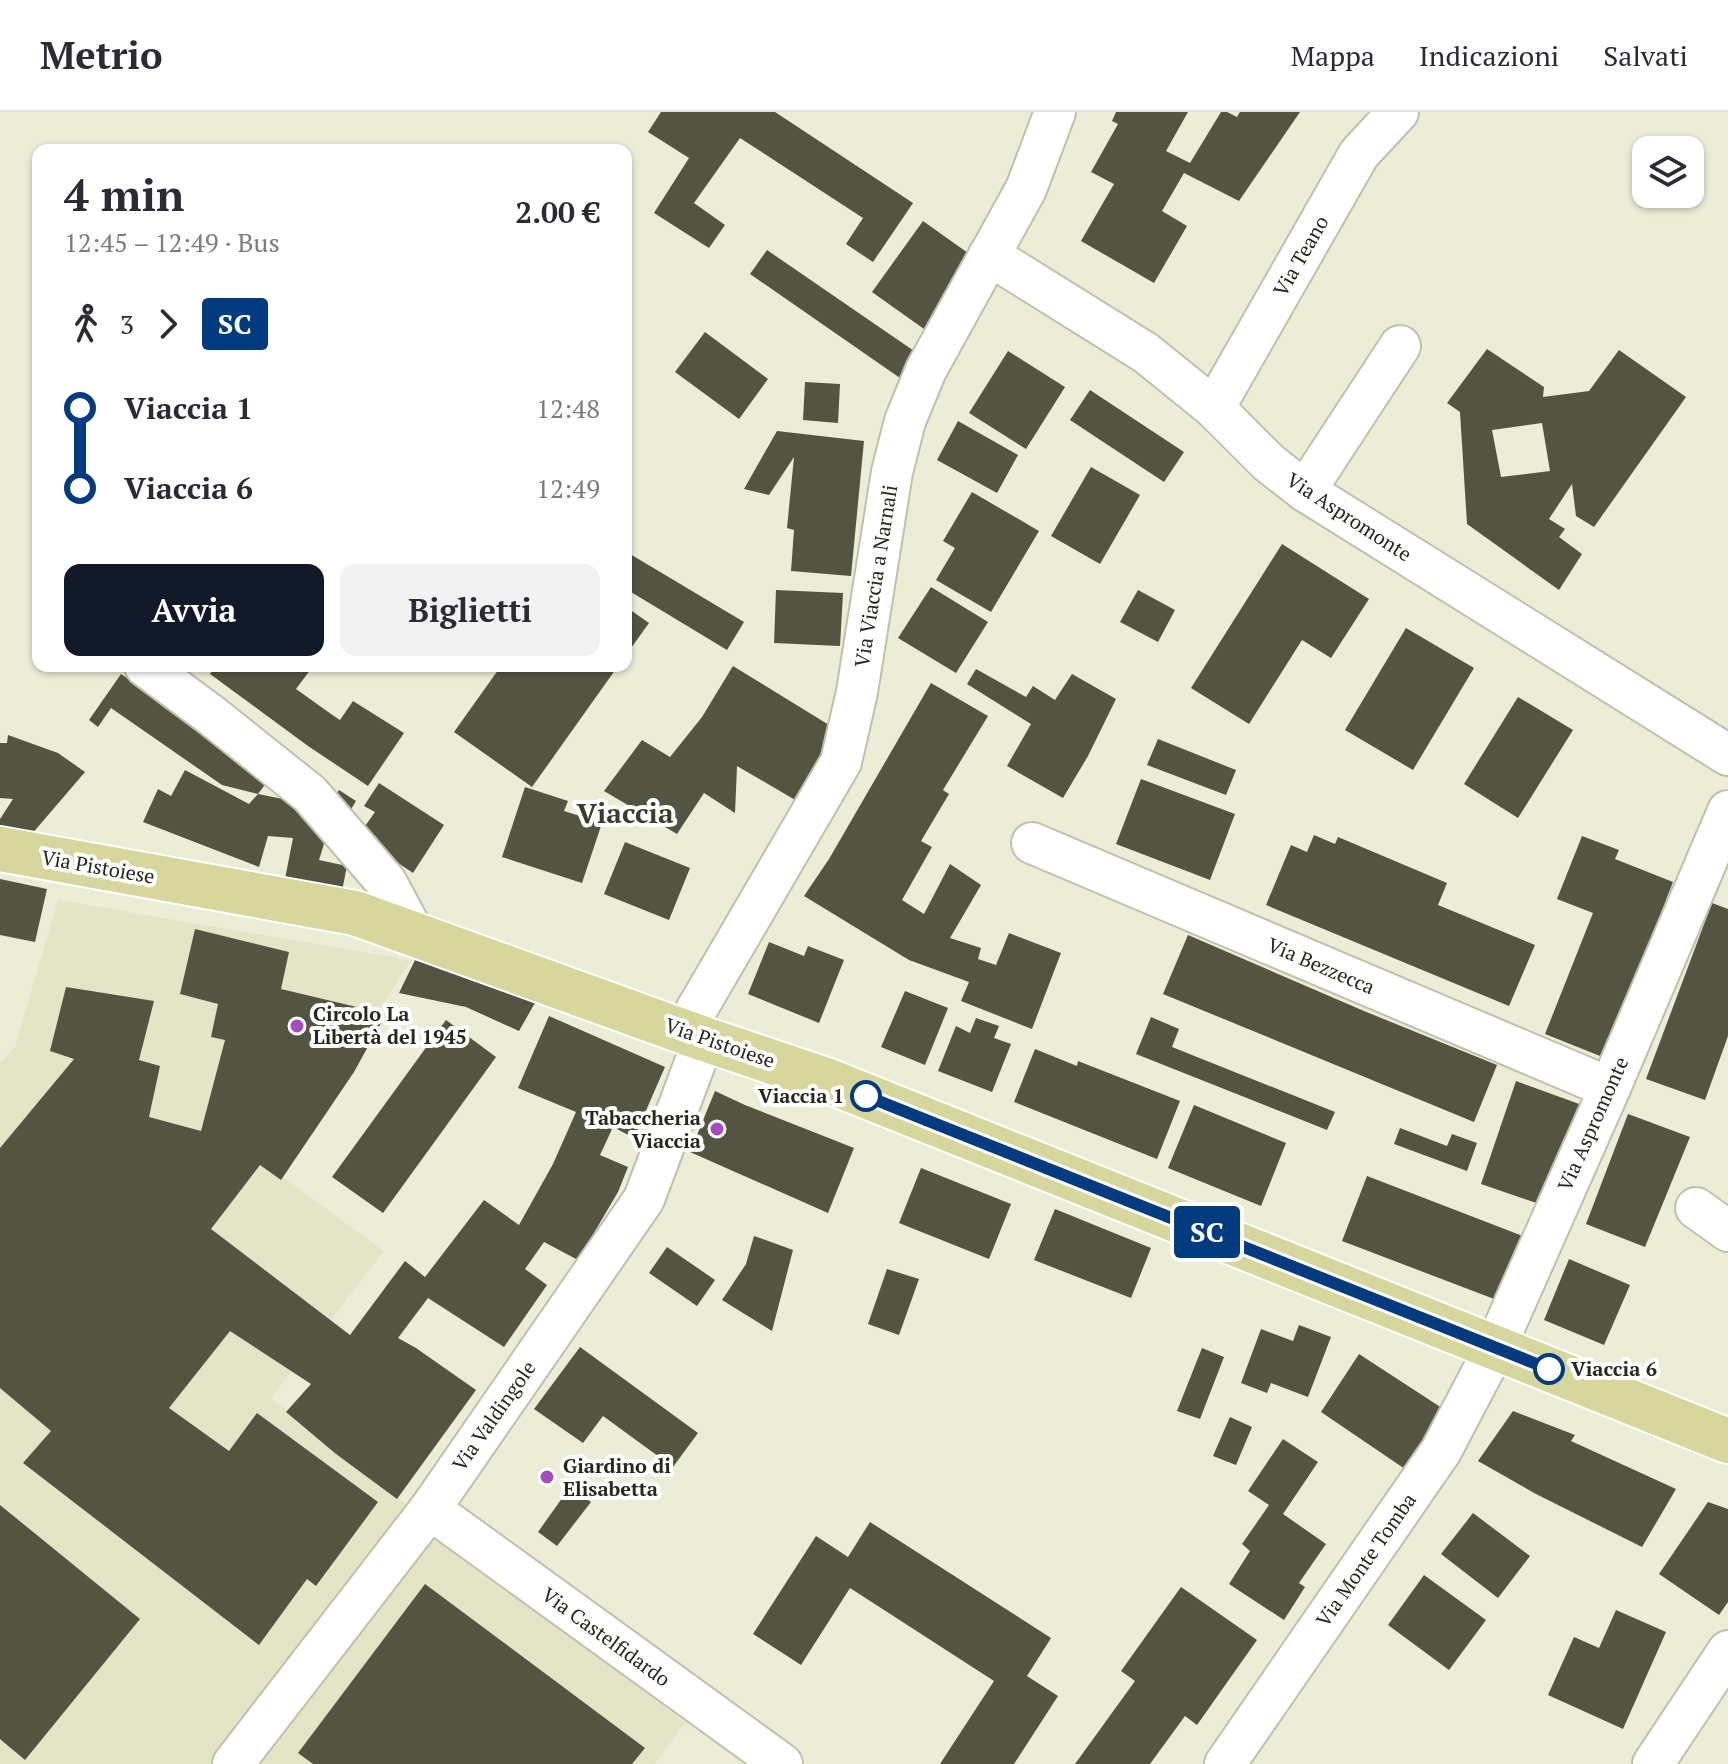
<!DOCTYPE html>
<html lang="it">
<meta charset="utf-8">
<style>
body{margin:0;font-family:"PT Serif",serif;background:#f2f2f3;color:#2b2b33;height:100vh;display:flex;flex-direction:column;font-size:30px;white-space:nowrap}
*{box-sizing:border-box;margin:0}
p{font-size:26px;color:#7c7c81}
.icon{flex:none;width:44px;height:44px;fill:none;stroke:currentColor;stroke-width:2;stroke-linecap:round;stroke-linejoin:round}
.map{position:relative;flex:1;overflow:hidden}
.sheet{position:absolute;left:32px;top:32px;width:600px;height:528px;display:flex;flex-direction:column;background:#fff;border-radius:16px;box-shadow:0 2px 6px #0004}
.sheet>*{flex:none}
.badge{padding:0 16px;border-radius:6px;font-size:28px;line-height:52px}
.fabs{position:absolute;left:1632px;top:24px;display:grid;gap:16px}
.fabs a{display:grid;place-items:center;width:72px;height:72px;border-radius:16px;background:#fff;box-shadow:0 2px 6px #0004;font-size:40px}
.map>.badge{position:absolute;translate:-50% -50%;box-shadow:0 0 0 4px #fff}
.legs{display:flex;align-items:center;gap:12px;height:88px;padding:0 32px;font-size:26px}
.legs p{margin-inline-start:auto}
.head{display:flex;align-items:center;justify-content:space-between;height:136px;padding:0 32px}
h1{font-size:44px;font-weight:700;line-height:60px}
.button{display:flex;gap:16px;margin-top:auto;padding:16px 32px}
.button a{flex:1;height:92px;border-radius:16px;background:#111827;color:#fff;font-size:32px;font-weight:700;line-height:92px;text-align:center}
.button a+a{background:#f2f2f3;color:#2b2b33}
ul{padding:0 32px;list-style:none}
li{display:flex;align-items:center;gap:28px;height:80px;font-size:30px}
li i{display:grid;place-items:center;width:12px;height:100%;margin:0 10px;background:currentColor}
li i::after{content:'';width:20px;height:20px;margin:-10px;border:6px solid;border-radius:50%;background:#fff}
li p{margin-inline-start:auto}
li:first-child i{background:linear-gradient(#0000 50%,currentColor 0)}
li:last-child i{background:linear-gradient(currentColor 50%,#0000 0)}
header{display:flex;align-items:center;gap:48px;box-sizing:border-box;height:112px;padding:0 40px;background:#fff;border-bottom:2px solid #e1e1e2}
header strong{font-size:38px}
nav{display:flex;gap:44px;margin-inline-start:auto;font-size:28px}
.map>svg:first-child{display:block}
</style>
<header>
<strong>Metrio</strong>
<nav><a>Mappa</a><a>Indicazioni</a><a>Salvati</a></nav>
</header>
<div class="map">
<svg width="1728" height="1652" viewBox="0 0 1728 1652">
<rect width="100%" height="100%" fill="#ecedd7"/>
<polygon fill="#e4e5c7" points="58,788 411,848 276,1060 384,1139 271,1286 685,1611 655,1652 0,1652 0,951 15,935"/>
<g fill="#545442" fill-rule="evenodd">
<polygon points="661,0 775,0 913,91 873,150 846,132 863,106 740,26 694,91 725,113 709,136 654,101 689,46 648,20"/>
<polygon points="1116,0 1188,0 1166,39 1190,51 1221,0 1227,0 1237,5 1240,0 1300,0 1239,89 1184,61 1162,99 1187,114 1154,171 1081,129 1114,72 1091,60 1118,12 1112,9"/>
<polygon points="923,109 975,146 924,217 872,180"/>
<polygon points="767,138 917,241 900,266 750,162"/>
<polygon points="705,220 768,267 739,307 675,260"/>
<path d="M 1487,237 L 1544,275 L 1543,285 L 1589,279 L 1619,238 L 1686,285 L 1594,415 L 1576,404 L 1572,372 L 1549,407 L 1565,417 L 1559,425 L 1582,442 L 1559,478 L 1467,412 L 1460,300 L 1447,291 ZM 1542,311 L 1550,359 L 1501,365 L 1492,318 Z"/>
<polygon points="1008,239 1065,275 1026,337 969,301"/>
<polygon points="805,270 840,272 838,311 803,308"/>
<polygon points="1090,278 1184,340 1164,370 1070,308"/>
<polygon points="958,309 1018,343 997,381 937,348"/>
<polygon points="777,319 864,329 851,464 791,459 794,418 787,416 794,345 769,383 744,377"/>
<polygon points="1091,355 1140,383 1100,452 1051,424"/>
<polygon points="972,380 1039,419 991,500 936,468 955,436 943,429"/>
<polygon points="1282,432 1369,487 1331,546 1302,528 1249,612 1191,576"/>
<polygon points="630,442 744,510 727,538 626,477 626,450"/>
<polygon points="931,475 988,510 956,561 898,526"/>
<polygon points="776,478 843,481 840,534 774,531"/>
<polygon points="1138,478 1175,498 1158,530 1120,510"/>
<polygon points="626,495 649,511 626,543"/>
<polygon points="1406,516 1474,556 1413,658 1345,618"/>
<polygon points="215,554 307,554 311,557 296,577 331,602 340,608 353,589 404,621 368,674 308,634 210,562"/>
<polygon points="501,554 618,554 532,675 454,620"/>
<polygon points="733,554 842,621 802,692 737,654 735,701 704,681 677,722 604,679 642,628 670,645 702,605"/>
<polygon points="976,557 1026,585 1033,574 1055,588 1072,562 1116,587 1088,644 1063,686 1007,654 1031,612 967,572"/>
<polygon points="121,562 269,667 258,682 298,690 328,719 319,748 347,754 341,784 284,772 293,726 268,724 259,755 143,710 158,677 171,684 185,658 249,692 258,682 222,673 111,596 98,615 89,608"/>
<polygon points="931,571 988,604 943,678 949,682 921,729 932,735 902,788 924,802 950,752 981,773 950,826 981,836 978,847 996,853 1009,821 1061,841 1032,917 961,889 969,870 909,848 804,784 829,747"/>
<polygon points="1518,585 1573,618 1518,706 1464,672"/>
<polygon points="8,623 58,641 85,660 31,723 0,713 0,707 13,687 0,686 0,631 7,631"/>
<polygon points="1158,627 1236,658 1226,683 1147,653"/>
<polygon points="1141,667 1235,702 1210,768 1116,732"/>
<polygon points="379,671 444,713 413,761 358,724 375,700 364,694"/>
<polygon points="525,675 568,689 564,699 602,711 582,771 502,745"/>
<polygon points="339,678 356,689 347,704 330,693"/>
<polygon points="1314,723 1335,732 1338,725 1447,771 1438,793 1535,833 1509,894 1266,793 1291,733 1307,740"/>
<polygon points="1582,724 1619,738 1615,747 1673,770 1605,946 1545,922 1593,801 1557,787"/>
<polygon points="625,730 690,756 669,808 604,782"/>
<polygon points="0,767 47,777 35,830 0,823"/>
<polygon points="1712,791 1728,797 1728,924 1705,988 1646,967"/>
<polygon points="195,817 289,840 281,877 386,902 354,960 281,1068 260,1053 211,1117 350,1223 405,1149 425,1165 484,1088 519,1113 553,1052 576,1000 518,976 549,904 665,955 634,1026 613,1015 600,1043 628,1055 618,1080 578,1148 544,1130 525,1157 547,1173 504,1235 428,1186 398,1226 416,1236 476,1278 397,1387 336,1342 286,1300 311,1272 230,1219 169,1296 229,1339 257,1301 378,1390 316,1474 307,1467 259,1533 23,1351 51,1319 0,1276 0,1036 74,947 50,939 66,875 154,889 139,948 160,954 149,1005 201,1019 225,928 211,925 218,892 180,882"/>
<polygon points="1188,823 1364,899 1497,953 1474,1010 1163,882"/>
<polygon points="769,830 804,844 808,834 844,848 819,911 748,882"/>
<polygon points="415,848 474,860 536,889 519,919 466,895 399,881"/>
<polygon points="905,879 948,896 925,953 881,935"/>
<polygon points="1151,905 1179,917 1172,935 1335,1000 1327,1018 1136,942"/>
<polygon points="976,906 999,914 994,926 1011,932 992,980 938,959 956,914 970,921"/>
<polygon points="446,908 496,945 383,1101 332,1065"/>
<polygon points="1035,937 1077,954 1078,949 1180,989 1157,1047 1014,990"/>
<polygon points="1516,969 1582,993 1545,1094 1481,1072"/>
<polygon points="715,979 745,993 854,1036 828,1101 690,1040"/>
<polygon points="1194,993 1286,1031 1261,1094 1168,1056"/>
<polygon points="1628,1002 1690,1025 1645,1135 1586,1112"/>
<polygon points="1400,1016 1447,1034 1452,1022 1477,1031 1467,1059 1394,1032"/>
<polygon points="921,1056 1011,1092 989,1147 899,1111"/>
<polygon points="1367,1064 1528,1126 1502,1190 1342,1129"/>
<polygon points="1055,1097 1151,1136 1131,1186 1034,1148"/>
<polygon points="754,1124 793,1138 772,1219 722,1188 746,1152"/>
<polygon points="667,1135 715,1168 697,1194 649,1161"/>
<polygon points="1569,1147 1630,1173 1604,1233 1544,1208"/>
<polygon points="887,1157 919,1167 899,1223 868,1212"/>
<polygon points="1299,1213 1331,1225 1308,1285 1271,1271 1267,1281 1241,1271 1261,1217 1293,1229"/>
<polygon points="580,1235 698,1321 673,1355 603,1304 583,1331 534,1297"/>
<polygon points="1202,1236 1224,1245 1200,1307 1177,1299"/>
<polygon points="1359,1242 1445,1298 1405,1357 1321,1300"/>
<polygon points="1513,1299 1575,1323 1571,1329 1676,1377 1642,1435 1536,1382 1478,1349"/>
<polygon points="1230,1305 1252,1315 1236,1353 1213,1344"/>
<polygon points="1283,1327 1318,1350 1283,1402 1326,1432 1299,1471 1305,1475 1284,1508 1229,1472 1250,1439 1242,1432 1269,1393 1248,1379"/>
<polygon points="570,1375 591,1390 557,1434 538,1420"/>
<polygon points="1708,1390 1728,1397 1728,1490 1719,1503 1659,1462"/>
<polygon points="0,1393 140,1507 25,1648 0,1627"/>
<polygon points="1473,1401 1530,1444 1498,1486 1441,1442"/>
<polygon points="870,1410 1051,1526 1027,1564 1058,1584 1014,1652 940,1652 994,1569 850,1476 801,1553 753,1522 816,1424 848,1445"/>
<polygon points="1424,1463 1486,1508 1449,1558 1388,1513"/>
<polygon points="425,1472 645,1636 632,1652 313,1652 298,1641"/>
<polygon points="1181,1475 1257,1528 1197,1613 1185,1604 1150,1652 1075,1652 1135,1569 1121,1559"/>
<polygon points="1616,1498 1666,1520 1623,1617 1548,1583 1574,1525 1599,1536"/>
</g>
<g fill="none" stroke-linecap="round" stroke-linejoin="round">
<defs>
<g id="minor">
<polyline points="989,143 1146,241 1214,296 1269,351 1305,379 1728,643"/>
<polyline points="1214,296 1359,42 1398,0"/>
<polyline points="1305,379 1400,234"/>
<polyline points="145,554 211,603 310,682 386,770 414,822"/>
<polyline points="1032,731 1610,976"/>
<polyline points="684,919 841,650 857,580 892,360 905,309 926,258 1026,77 1055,0"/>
<polyline points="1696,1096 1728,1119"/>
<polyline points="430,1397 782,1652"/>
<polyline points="233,1652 430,1397 644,1087 704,927"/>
<polyline points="1225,1652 1441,1339 1495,1236 1610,976 1728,699"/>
<polyline points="1653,1652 1728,1539"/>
</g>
<polyline id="major" points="0,737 355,801 704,927 826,968 1728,1329"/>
</defs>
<use href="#minor" stroke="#c0c0ab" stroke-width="44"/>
<use href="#major" stroke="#fff" stroke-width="48"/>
<use href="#minor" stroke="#fff" stroke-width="40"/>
<use href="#major" stroke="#d6d69d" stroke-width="44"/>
</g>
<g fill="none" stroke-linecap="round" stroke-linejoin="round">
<defs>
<polyline id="line-1" points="866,984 1549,1257"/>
</defs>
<use href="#line-1" stroke="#fff" stroke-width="18"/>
<use href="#line-1" stroke="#003b80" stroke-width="12"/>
</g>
<g fill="#a34ebc" stroke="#fff" stroke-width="3">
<circle cx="297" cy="914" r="8"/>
<circle cx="717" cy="1017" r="8"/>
<circle cx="547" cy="1365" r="8"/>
</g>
<g fill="#fff" stroke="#003b80" stroke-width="4">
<circle cx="866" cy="984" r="14"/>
<circle cx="1549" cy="1257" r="14"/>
</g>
<g text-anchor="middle" stroke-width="8" stroke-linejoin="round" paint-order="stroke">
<g font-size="20" fill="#27271e" stroke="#fff">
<text transform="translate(1301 144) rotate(-60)" y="7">Via Teano</text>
<text transform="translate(1349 405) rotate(33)" y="7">Via Aspromonte</text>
<text transform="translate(876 464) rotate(-81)" y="7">Via Viaccia a Narnali</text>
<text transform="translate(98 755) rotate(10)" y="7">Via Pistoiese</text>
<text transform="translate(1321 854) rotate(23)" y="7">Via Bezzecca</text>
<text transform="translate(720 931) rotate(19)" y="7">Via Pistoiese</text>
<text transform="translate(1593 1012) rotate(-66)" y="7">Via Aspromonte</text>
<text transform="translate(494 1304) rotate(-55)" y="7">Via Valdingole</text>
<text transform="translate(1366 1448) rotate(-55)" y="7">Via Monte Tomba</text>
<text transform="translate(606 1525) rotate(36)" y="7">Via Castelfidardo</text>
</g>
<g font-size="20" font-weight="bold" fill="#27271e" stroke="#fff" text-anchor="start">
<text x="313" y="909">Circolo La<tspan x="313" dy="23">Libertà del 1945</tspan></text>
<text x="701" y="1013" text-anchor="end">Tabaccheria<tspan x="701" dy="23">Viaccia</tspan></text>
<text x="563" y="1361">Giardino di<tspan x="563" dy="23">Elisabetta</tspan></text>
</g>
<g font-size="20" font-weight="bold" fill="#27271e" stroke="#fff" text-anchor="end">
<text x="844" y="991">Viaccia 1</text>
<text x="1571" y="1264" text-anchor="start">Viaccia 6</text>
</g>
<g font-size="28" font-weight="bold" fill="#3b3b29" stroke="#fff">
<text x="625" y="711">Viaccia</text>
</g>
</g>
</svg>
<div class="fabs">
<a><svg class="icon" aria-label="layers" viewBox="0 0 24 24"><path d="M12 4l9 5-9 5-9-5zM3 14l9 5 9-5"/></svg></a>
</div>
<b class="badge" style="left:1207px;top:1120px;background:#003b80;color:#fff">SC</b>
<section class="sheet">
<div class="head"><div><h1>4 min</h1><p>12:45 – 12:49 · Bus</p></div><b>2.00 €</b></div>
<div class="legs"><svg class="icon" aria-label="walk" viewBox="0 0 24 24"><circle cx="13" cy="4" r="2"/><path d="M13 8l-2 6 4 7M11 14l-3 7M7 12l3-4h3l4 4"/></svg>3<svg class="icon" aria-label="forward" viewBox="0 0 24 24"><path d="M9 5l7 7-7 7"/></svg><b class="badge" style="background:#003b80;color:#fff">SC</b></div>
<ul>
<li><i style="color:#003b80"></i><b>Viaccia 1</b><p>12:48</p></li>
<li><i style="color:#003b80"></i><b>Viaccia 6</b><p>12:49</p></li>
</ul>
<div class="button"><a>Avvia</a><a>Biglietti</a></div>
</section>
</div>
